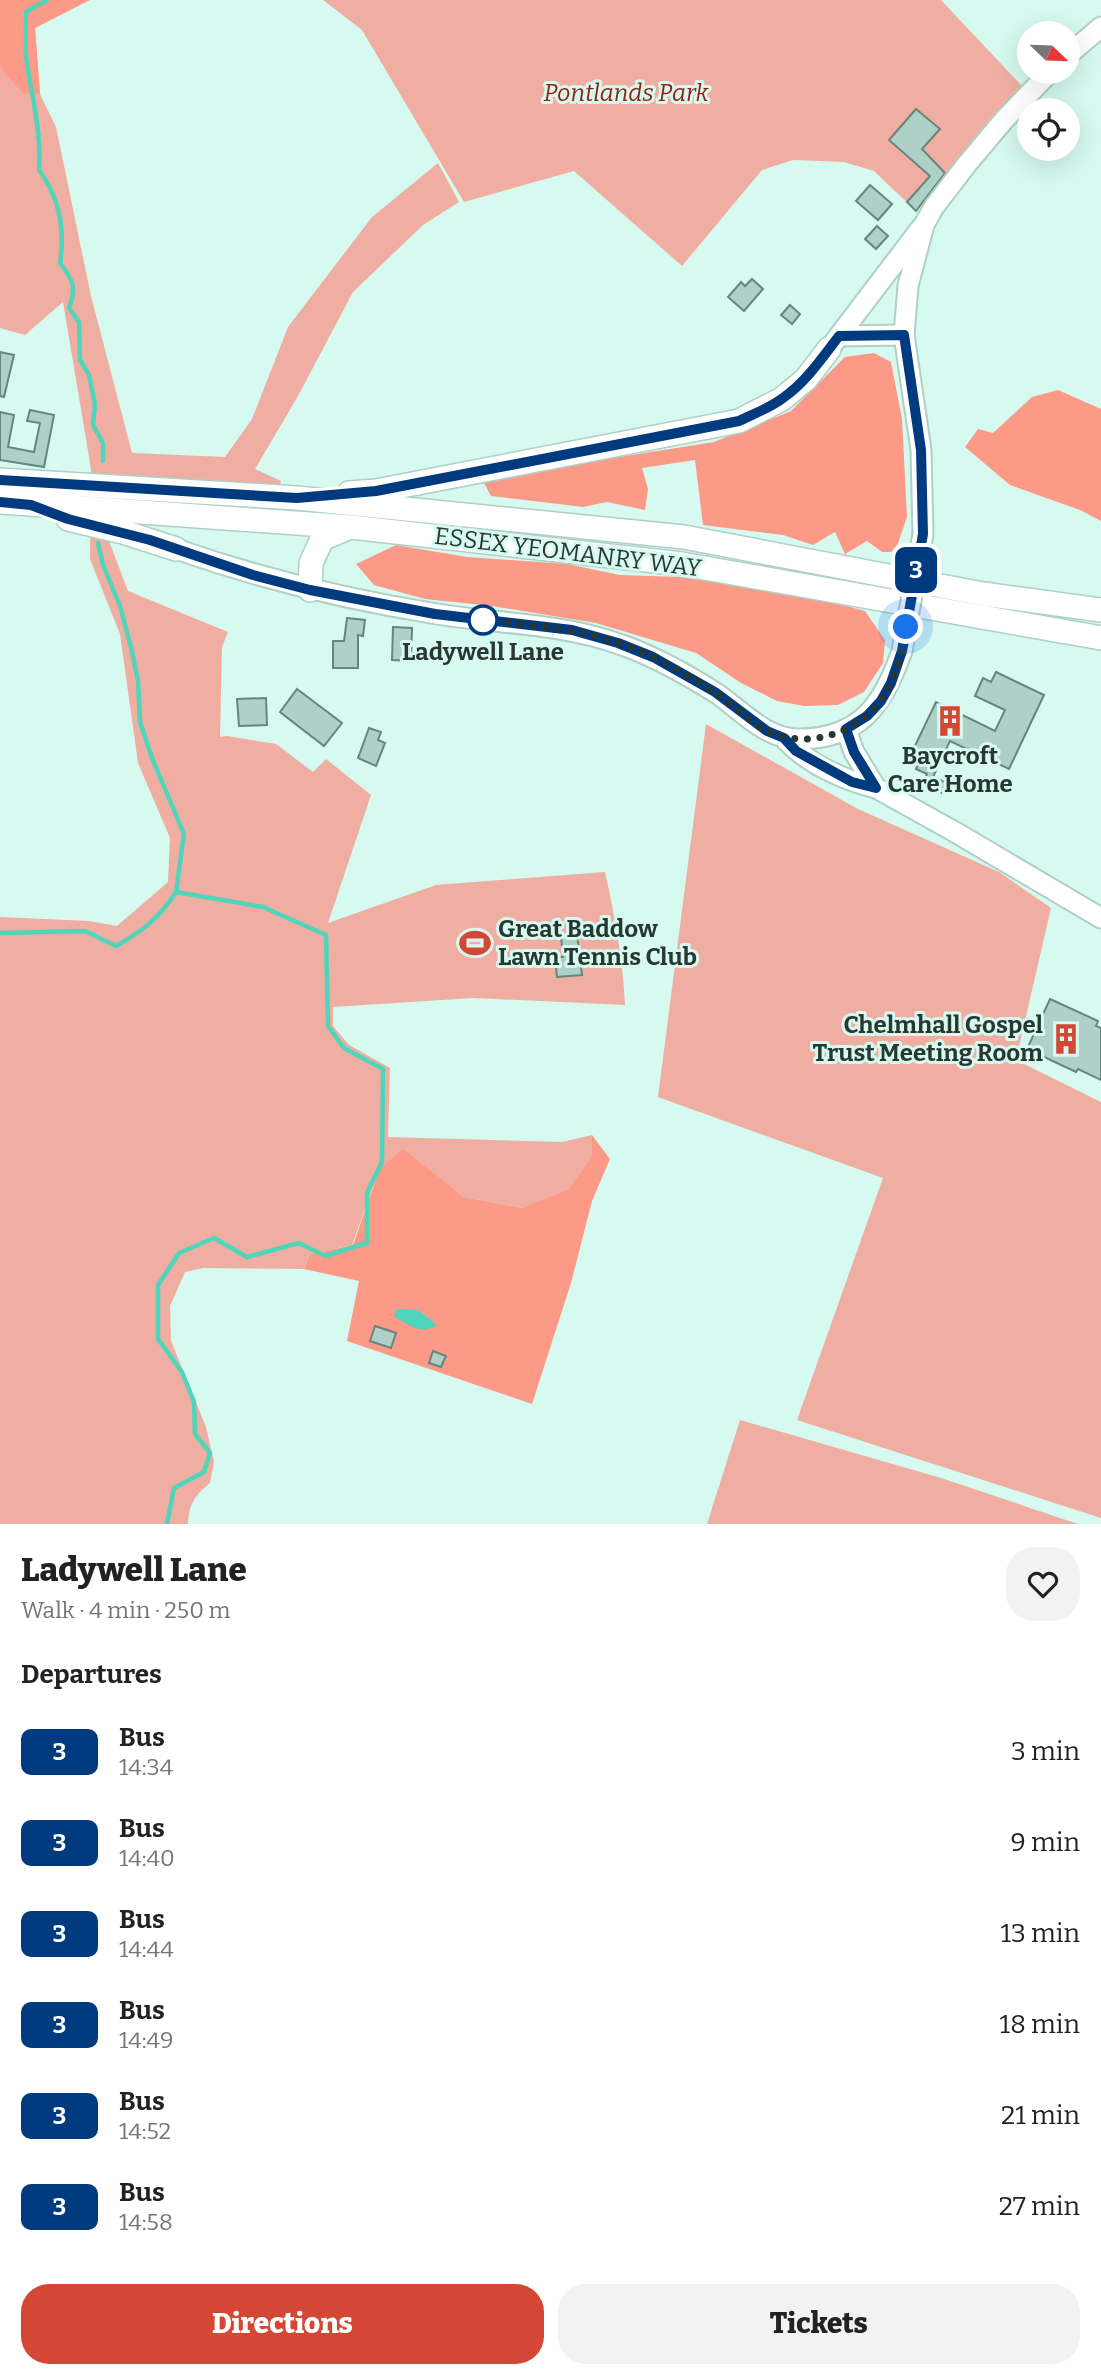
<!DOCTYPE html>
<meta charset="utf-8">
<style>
body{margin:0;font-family:Bitter,serif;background:#f2f2f2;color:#222;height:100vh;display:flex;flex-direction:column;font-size:26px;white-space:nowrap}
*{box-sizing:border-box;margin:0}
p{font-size:23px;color:#767676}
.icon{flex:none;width:38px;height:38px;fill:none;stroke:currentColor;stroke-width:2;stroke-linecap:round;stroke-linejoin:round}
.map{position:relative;height:1524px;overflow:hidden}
.details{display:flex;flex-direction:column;background:#fff;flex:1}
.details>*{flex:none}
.badge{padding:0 14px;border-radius:10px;font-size:24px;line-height:46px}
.needle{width:46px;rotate:113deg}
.buttons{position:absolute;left:1017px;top:21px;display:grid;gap:14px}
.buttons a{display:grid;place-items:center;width:63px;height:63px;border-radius:50%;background:#fff;box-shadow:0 7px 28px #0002;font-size:35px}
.you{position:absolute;width:35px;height:35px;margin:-18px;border:5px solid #fff;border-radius:50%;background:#1a73e8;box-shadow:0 0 0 10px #1a73e833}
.map>.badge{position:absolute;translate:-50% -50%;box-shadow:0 0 0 4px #fff}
h2{padding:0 21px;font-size:26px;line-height:63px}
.round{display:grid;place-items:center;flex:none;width:74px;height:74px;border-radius:28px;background:#f2f2f2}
.head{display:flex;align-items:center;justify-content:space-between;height:119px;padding:0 21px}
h1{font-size:33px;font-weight:800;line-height:52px}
.primary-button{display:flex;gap:14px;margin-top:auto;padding:14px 21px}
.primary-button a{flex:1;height:80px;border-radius:28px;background:#d44734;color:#fff;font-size:28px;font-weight:800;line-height:80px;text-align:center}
.primary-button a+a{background:#f2f2f2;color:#222}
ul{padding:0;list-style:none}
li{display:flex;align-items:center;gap:21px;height:91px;padding:0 21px}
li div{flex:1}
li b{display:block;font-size:26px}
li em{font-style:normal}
li .badge{min-width:77px;font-weight:700;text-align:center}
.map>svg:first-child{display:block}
</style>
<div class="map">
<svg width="1101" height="1524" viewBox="0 0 1101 1524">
<rect width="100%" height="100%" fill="#d6f9f0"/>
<g fill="#f0aea2">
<path d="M 0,0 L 90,0 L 35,28 L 40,94 L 56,127 L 91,296 L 132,453 L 225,457 L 252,419 L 288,327 L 372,217 L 438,163 L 459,202 L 423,225 L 353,292 L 298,396 L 255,469 L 281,481 L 279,489 L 112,476 L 106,533 L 128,591 L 228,632 L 222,647 L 220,737 L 227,736 L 276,744 L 313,772 L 326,759 L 371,795 L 328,923 L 436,885 L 605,872 C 615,917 623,960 625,1005 L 473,998 L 333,1007 L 333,1026 L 349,1045 L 390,1068 L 388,1137 L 562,1142 L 592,1135 L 593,1157 L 568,1191 L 522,1208 L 464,1197 L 403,1150 L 380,1168 L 352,1245 L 310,1254 L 304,1269 L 203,1268 L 185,1272 L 170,1306 L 171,1341 L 206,1427 L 214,1462 L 210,1483 C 195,1495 189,1504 188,1524 L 0,1524 L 0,917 L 89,921 L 117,926 L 168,882 L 170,838 L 138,763 L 120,634 L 90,559 L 91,469 L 63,302 L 25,335 L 0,328 Z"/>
<polygon points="323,0 941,0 1024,88 916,211 874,171 844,162 793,160 762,170 682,266 574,171 464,202 362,30"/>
<polygon points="706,724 858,809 999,872 1051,908 1016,1060 1101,1102 1101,1518 797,1420 883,1178 658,1097"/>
<polygon points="740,1420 941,1478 1078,1524 707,1524"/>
</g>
<g fill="#fd9987">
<polygon points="0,0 89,0 35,28 40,94 23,93 4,73 0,63"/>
<polygon points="874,353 891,362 902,419 907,517 895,552 882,552 867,541 845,554 835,532 813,545 783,535 703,525 695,460 642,468 648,489 645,510 607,502 583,507 491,496 482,479 714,442 791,411 845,357"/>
<polygon points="1058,390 1101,409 1101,521 1080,510 1010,485 965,447 978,429 993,433 1032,397"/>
<polygon points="396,545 467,557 567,564 620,575 680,577 809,596 865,611 885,640 883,663 864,692 838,705 804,706 777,701 741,683 696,653 596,623 492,606 425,599 374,585 356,564"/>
<polygon points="592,1135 610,1159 592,1201 571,1283 532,1404 347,1341 359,1281 304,1269 310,1254 353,1245 380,1168 403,1149 464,1197 522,1208 568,1190 592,1157"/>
</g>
<path fill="#4ed5ba" d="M 396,1309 L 418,1310 L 437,1325 C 421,1335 408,1325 394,1316 Z"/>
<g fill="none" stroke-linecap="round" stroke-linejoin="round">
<g stroke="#4ed5ba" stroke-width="4.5">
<path d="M 47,0 L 26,12 C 26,27 25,42 26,56 C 31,95 42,131 39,170 C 59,197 65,230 60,263 C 73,280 77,287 69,308 L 79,322 L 80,360 L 89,375 L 95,404 L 93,425 L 103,443 L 103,461"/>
<polyline points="98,543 103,565 120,606 131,647 138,681 140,722 152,758 184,834 176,892"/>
<path d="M 0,933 L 85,931 L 116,946 C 143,931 159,918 176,892 L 263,907 L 326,935 L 328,1026 L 344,1048 L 383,1069 L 382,1162 L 367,1193 L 367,1243 L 325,1256 L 299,1243 L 247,1257 L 214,1238 L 179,1253 L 158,1285 L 158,1339 L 182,1372 L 194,1402 L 195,1434 L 210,1453 L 204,1472 L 174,1488 L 167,1524"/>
</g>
</g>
<g fill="#aed0c7" stroke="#66857d" stroke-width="2">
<polygon points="916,109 940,129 922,149 945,173 916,211 907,202 930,176 889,140"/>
<polygon points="870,185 892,204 878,220 856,201"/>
<polygon points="877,226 888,236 876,249 865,239"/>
<polygon points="752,279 763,289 744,311 728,297 741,282 745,286"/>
<polygon points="790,305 800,314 792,324 781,315"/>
<polygon points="0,352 14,355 4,397 0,396"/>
<polygon points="30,410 54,415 44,467 0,460 0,412 14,415 8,447 34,452 40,423 27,421"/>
<polygon points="347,618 365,620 363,636 358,635 358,668 333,668 333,641 344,641"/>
<polygon points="393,627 412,628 411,661 392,660"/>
<polygon points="996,672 1044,695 1009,769 950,741 933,777 947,783 942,793 922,784 927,774 916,769 920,761 910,756 936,702 995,731 1005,710 975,696 983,678 991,682"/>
<polygon points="297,689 342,723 324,746 280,712"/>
<polygon points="266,698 267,725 239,726 237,699"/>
<polygon points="369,728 381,732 378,740 385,743 376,766 358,758"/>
<polygon points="577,934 582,975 557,977 555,957 563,957 561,936"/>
<polygon points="1050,999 1098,1021 1096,1026 1101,1028 1101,1080 1078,1069 1076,1072 1027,1049"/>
<polygon points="375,1326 396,1333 391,1348 370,1341"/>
<polygon points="433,1351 446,1356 441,1367 429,1363"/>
</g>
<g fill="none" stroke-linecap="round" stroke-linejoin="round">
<defs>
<g id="tertiary">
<polyline points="1068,55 1101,27"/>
<polyline points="839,336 904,335"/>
<polyline points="829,349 921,228"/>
<polyline points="923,534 921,450 904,335 908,286 924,225 934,207 967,164 1004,120 1050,72"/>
<path d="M 176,549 C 262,579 348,600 437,614 C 498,624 561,623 619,644 C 652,655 684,673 713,691 C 741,709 764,739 799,739 C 861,739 884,703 902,651"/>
<polyline points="846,729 854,752 876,788 955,832 1101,918"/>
<path d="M 784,738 C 806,763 843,780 876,788"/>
</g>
<g id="primary">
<polyline points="0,480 297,498 684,537 983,594 1101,610"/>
<polyline points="349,493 376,491 739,421 782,399 806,379 829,349"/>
<polyline points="0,502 351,527 682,564 1101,638"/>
<polyline points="68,519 123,532 176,549"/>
<polyline points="310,590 311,563 322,539 348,528"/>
</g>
</defs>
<use href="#tertiary" stroke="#aed0c6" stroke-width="23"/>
<use href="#primary" stroke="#aed0c6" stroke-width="26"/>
<use href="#tertiary" stroke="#fff" stroke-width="19"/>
<use href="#primary" stroke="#fff" stroke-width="23"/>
<defs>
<polyline id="tertiary-bridge" points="902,651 923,534"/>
</defs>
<use href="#tertiary-bridge" stroke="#aed0c6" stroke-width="23" stroke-linecap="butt"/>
<use href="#tertiary-bridge" stroke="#fff" stroke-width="19"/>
</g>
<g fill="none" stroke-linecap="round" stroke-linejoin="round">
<defs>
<path id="line" d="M 0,480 L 297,498 L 376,491 L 739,421 C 753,414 770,408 783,398 C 806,382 822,358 839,336 L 904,335 L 921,450 L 923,534 L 902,651 L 891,683 L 881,701 L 867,716 L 846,729 L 854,752 L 876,788 L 852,782 L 796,751 L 784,738 L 767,731 L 715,692 L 653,657 L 618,643 L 572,630 L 435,614 L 310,590 L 253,575 L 150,540 L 68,519 L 31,505 L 0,502"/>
</defs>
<use href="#line" stroke="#fff" stroke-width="16"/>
<use href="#line" stroke="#003b80" stroke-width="10"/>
<path stroke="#293733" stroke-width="7" stroke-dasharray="0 12.6" d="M 483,620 C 541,625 600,631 654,657 C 674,667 695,679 714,692 C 733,704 749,723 770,732 C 815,752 871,727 891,684 C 899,666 903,646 906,627"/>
</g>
<defs>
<symbol id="building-bare" viewBox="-9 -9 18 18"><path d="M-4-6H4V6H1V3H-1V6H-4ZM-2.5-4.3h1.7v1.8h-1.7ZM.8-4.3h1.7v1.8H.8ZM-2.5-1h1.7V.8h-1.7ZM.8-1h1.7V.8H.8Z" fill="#d44734" stroke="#d6f9f0" stroke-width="2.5" paint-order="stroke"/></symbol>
<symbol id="stadium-bare" viewBox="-9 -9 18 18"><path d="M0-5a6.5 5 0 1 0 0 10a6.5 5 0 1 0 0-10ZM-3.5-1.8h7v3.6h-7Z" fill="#d44734" stroke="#d6f9f0" stroke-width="2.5" paint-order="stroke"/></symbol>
</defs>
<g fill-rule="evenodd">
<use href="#building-bare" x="928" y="699" width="44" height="44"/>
<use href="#stadium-bare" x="453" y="921" width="44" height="44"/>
<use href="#building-bare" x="1044" y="1017" width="44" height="44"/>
</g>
<circle fill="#fff" stroke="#003b80" stroke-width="3.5" cx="483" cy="620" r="14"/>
<g text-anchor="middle" stroke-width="6" stroke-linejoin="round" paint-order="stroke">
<g font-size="24" font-style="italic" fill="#931f11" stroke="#d6f9f0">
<text x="626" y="101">Pontlands Park</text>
</g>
<g font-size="24" fill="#293733" stroke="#d6f9f0">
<text transform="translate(568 552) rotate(7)" y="8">ESSEX YEOMANRY WAY</text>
</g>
<g font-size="24" font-weight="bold" fill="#293733" stroke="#d6f9f0">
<text x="483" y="660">Ladywell Lane</text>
</g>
<g font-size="24" font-weight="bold" fill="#293733" stroke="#d6f9f0">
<text x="950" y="764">Baycroft<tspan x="950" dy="28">Care Home</tspan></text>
<text x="498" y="937" text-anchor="start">Great Baddow<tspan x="498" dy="28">Lawn Tennis Club</tspan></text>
<text x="1043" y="1033" text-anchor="end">Chelmhall Gospel<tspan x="1043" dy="28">Trust Meeting Room</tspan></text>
</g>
</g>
</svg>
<div class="buttons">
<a><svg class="needle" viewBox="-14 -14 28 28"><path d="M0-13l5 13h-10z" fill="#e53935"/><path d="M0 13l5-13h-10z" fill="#767676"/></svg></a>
<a><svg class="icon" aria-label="locate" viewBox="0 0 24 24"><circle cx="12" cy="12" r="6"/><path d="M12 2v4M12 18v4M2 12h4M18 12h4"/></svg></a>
</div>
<div class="you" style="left:906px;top:627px"></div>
<b class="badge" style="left:916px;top:570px;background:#003b80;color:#fff">3</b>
</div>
<section class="details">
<div class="head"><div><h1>Ladywell Lane</h1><p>Walk · 4 min · 250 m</p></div><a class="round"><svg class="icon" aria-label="heart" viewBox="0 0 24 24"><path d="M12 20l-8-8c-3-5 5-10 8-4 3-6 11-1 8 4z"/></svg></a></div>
<h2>Departures</h2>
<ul>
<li><span class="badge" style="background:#003b80;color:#fff">3</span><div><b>Bus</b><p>14:34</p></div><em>3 min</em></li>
<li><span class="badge" style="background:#003b80;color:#fff">3</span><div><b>Bus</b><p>14:40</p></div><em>9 min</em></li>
<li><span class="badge" style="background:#003b80;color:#fff">3</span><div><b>Bus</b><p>14:44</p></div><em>13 min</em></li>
<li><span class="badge" style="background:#003b80;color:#fff">3</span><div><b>Bus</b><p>14:49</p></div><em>18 min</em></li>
<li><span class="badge" style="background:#003b80;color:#fff">3</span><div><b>Bus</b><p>14:52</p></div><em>21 min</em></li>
<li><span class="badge" style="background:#003b80;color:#fff">3</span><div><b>Bus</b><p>14:58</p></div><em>27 min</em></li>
</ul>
<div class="primary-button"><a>Directions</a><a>Tickets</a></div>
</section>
